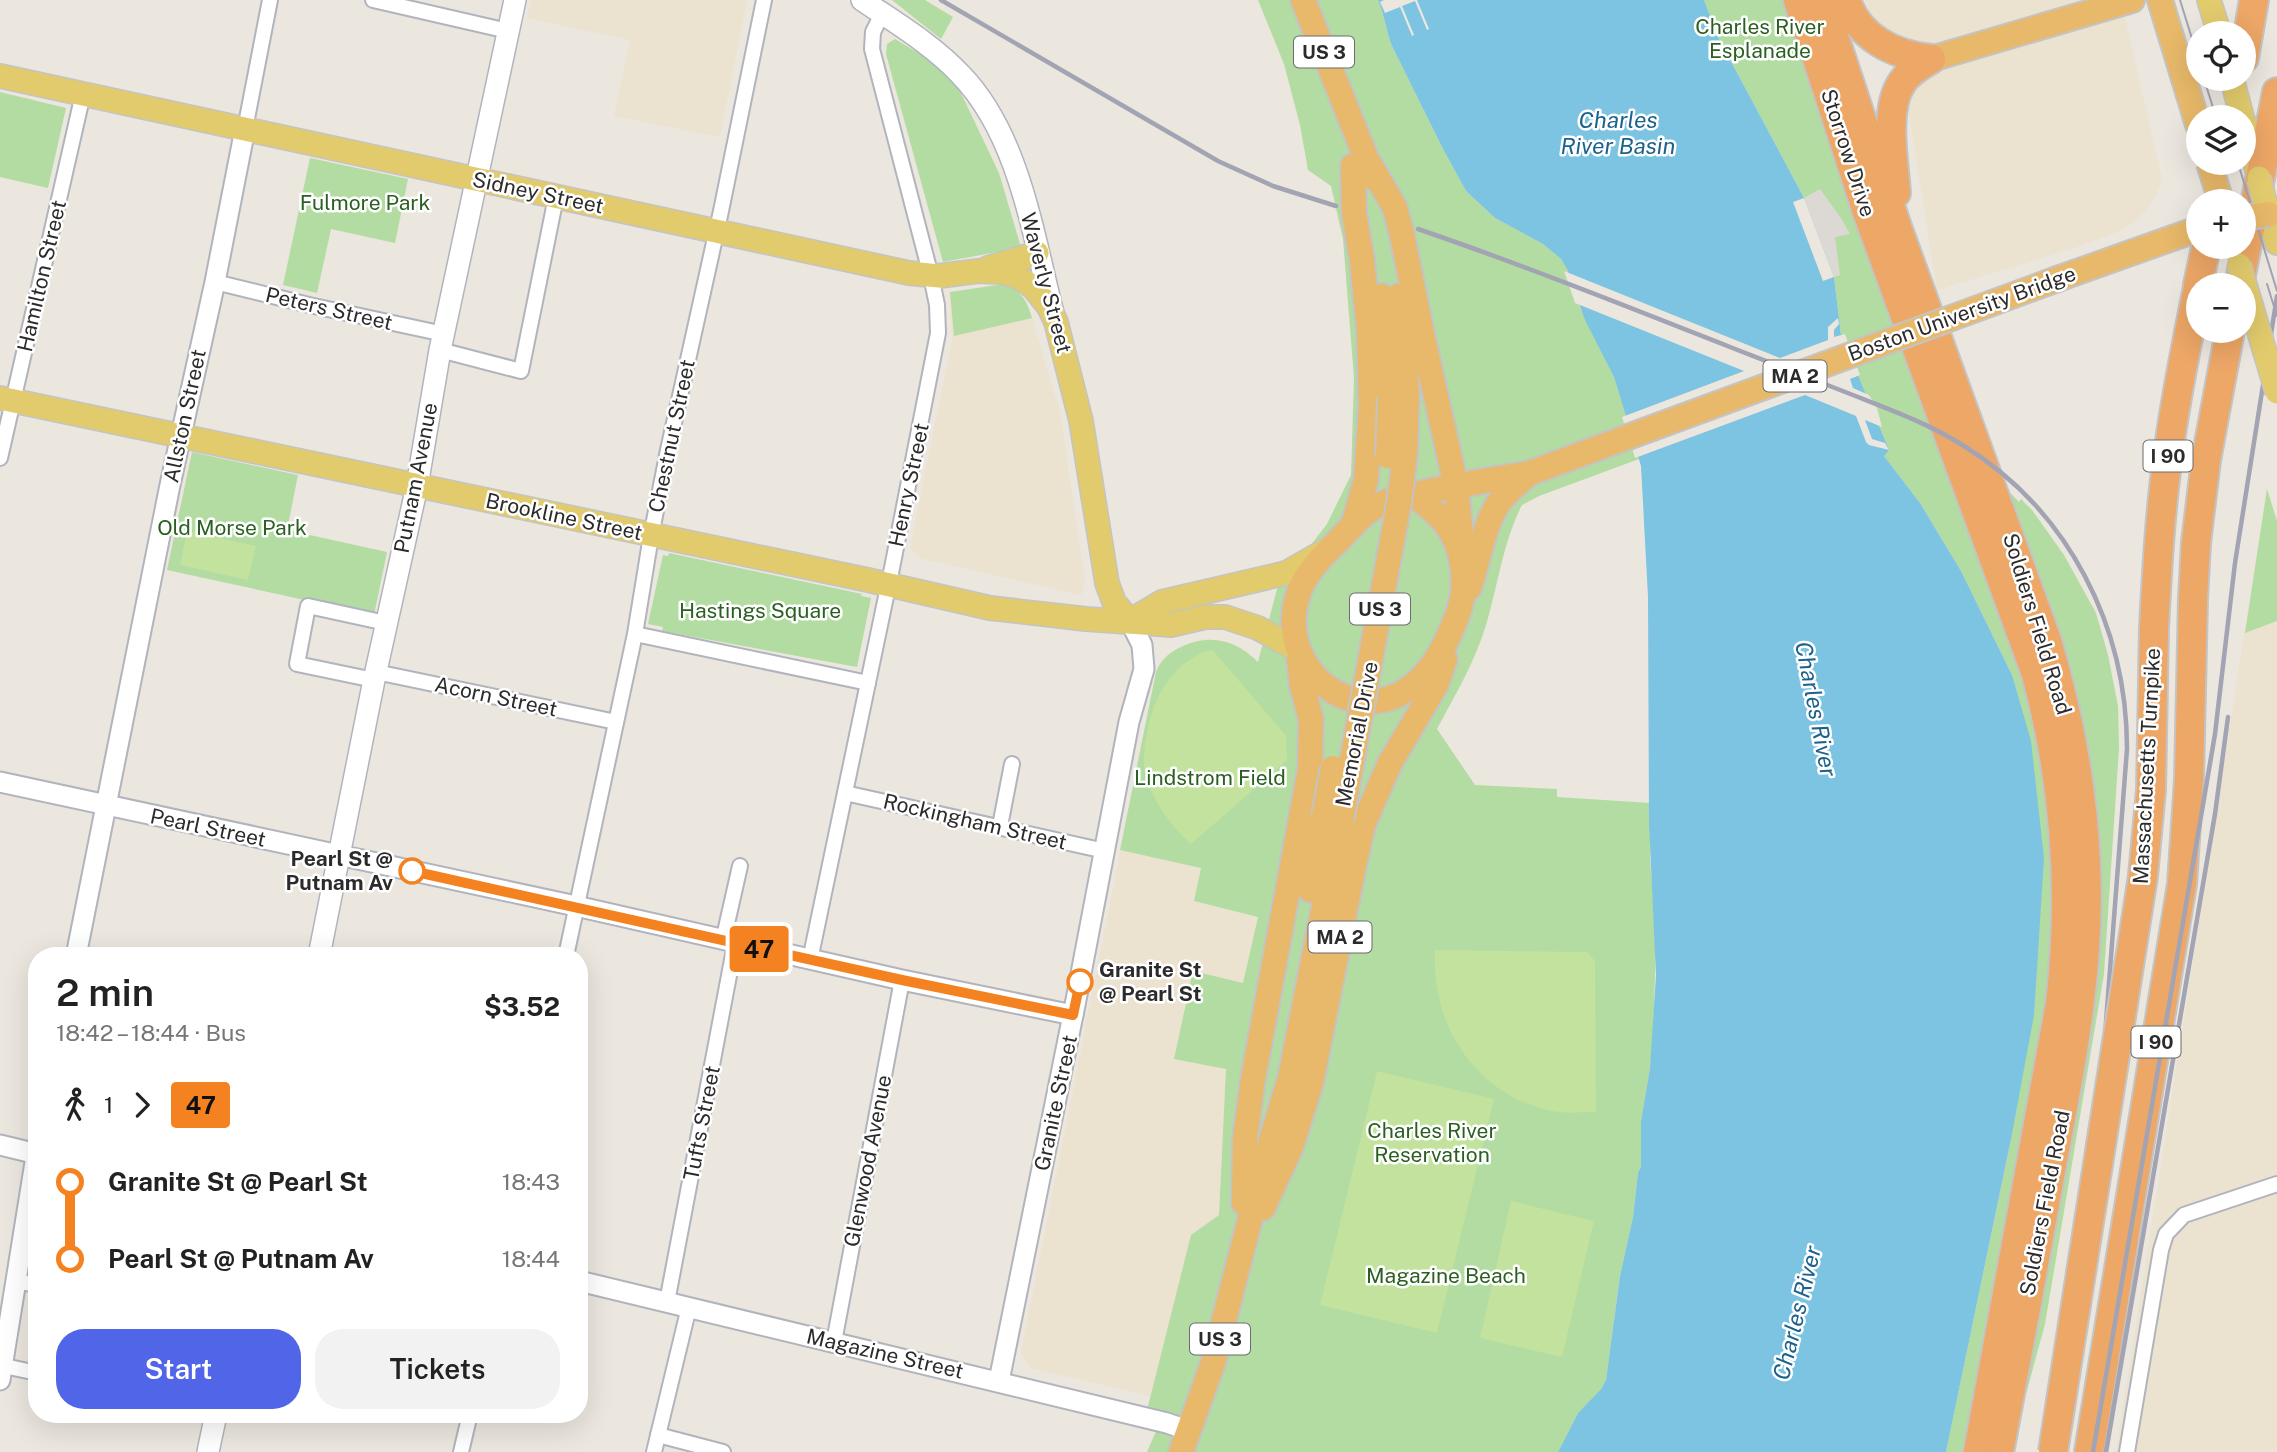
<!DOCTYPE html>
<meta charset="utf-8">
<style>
body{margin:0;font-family:"Public Sans",sans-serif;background:#f2f2f2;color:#222;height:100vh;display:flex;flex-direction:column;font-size:26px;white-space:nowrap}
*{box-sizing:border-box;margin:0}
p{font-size:23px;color:#767676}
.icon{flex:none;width:38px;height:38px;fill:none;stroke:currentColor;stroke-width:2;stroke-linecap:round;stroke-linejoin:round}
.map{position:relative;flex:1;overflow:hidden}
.details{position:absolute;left:28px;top:947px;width:560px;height:476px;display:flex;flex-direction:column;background:#fff;border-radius:28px;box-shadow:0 7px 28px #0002}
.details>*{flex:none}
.badge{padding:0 14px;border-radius:5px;font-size:24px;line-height:46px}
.buttons{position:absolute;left:2186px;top:21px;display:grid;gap:14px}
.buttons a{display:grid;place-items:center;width:70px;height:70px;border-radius:50%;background:#fff;box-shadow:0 7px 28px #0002;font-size:35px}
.map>.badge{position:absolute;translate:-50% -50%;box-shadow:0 0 0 4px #fff}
.legs{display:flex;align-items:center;gap:10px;height:77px;padding:0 28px;font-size:23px}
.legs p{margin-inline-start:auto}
.overview{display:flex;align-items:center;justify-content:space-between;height:119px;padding:0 28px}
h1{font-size:38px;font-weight:600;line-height:52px}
.action{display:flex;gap:14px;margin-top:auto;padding:14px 28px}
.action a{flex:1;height:80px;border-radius:28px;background:#5065e7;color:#fff;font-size:28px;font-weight:600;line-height:80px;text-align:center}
.action a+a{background:#f2f2f2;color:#222}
ul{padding:0 28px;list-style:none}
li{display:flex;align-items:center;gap:24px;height:77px;font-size:26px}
li i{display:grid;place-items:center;width:10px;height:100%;margin:0 9px;background:currentColor}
li i::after{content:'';width:18px;height:18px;margin:-9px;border:5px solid;border-radius:50%;background:#fff}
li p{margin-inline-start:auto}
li:first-child i{background:linear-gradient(#0000 50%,currentColor 0)}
li:last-child i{background:linear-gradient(currentColor 50%,#0000 0)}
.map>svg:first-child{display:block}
</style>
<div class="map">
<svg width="2277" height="1452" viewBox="0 0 2277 1452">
<rect width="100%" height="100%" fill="#ebe6de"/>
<g fill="#ebe3d0">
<polygon points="531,0 747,0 720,137 614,116 630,40 527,18"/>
<polygon points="1865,0 2121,0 2162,179 2156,195 2148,208 2137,220 2122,230 2075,248 1937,290 1907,101 1889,48"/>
<polygon points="990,288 1023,300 1032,318 1060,412 1085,582 1081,595 919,558 910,548 952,341 949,294"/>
<polygon points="2267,489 2277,522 2277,1452 2116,1452"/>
<polygon points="1203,639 1228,642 1249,652 1258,917 1226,1068 1219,1215 1191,1235 1150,1396 1030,1368 1021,1352 1156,672 1161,660 1168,654 1190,643"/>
</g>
<g fill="#b2dca1">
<polygon points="892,0 925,0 953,17 941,39"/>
<path d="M 1258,0 L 1378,0 C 1385,16 1386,31 1392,46 L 1443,149 L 1466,191 L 1495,218 L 1543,244 L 1561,259 L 1567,269 L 1580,307 L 1614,377 L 1639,459 L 1539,496 L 1522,505 C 1503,542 1498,585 1486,625 C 1475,662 1455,695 1437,729 L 1475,785 L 1557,789 L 1557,797 L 1650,803 L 1650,857 L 1656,941 L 1653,1038 L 1650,1068 L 1641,1121 L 1641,1166 L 1638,1173 L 1633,1217 L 1620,1276 L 1606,1380 L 1601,1389 L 1578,1413 L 1558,1452 L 1147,1452 L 1160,1422 L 1145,1418 L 1191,1235 L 1219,1215 L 1226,1069 L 1174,1059 L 1193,971 L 1243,983 L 1258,917 L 1194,901 L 1201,868 L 1120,850 L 1156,672 C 1161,659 1170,652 1183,646 C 1211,633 1237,641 1258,662 L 1277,589 L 1327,524 L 1351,475 L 1354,378 L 1343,239 L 1331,186 L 1308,170 L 1300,125 L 1284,64 Z"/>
<polygon points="1704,0 1785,0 1999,481 2019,502 2021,499 2032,510 2064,555 2096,613 2108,655 2118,706 2119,748 2104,974 2045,1324 2025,1398 2015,1452 1946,1452 2011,1139 2012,675 1961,571 1920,503 1884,456 1885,443 1841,335 1834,277 1804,198 1719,39"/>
<polygon points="895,39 925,57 947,74 959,89 999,173 1020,244 1019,248 943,262 886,54 887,44"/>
<polygon points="0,92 66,108 48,188 0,177"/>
<polygon points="310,158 408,179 395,243 331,229 317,293 283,285"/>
<path d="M 997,285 C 1019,285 1027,300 1032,318 L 954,336 L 950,292 Z"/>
<polygon points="192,452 298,475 287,530 387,552 374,615 167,570"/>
<polygon points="2267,489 2277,521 2277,621 2245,633"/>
<polygon points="669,553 862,594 861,596 871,598 857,667 662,631 663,627 648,624 663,555 668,556"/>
</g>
<g fill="#c2e29e">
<polygon points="187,531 256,546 248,580 180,565"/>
<path d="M 1212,649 L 1286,736 L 1287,760 L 1191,844 C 1170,826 1148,795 1144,767 C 1143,756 1145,744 1147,734 C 1153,695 1173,662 1212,649 Z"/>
<path d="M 1435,950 L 1587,952 L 1595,961 L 1596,1112 C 1581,1112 1566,1114 1552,1111 C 1475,1095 1431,1025 1435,950 Z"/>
<polygon points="1377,1071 1494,1099 1437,1333 1320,1305"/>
<polygon points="1511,1201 1594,1221 1562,1357 1480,1338"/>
</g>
<polygon fill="#dcd9d5" points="1820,189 1841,218 1850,234 1835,237 1840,275 1834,277 1804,198"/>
<path fill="#7dc3e2" d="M 1378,0 L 1704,0 L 1719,39 L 1804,198 L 1834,277 L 1841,335 L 1889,450 L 1884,456 L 1920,503 L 1961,571 L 2012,675 L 2031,741 L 2044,858 L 2034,1015 L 2011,1139 L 1946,1452 L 1558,1452 L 1578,1413 L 1601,1389 L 1606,1380 L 1620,1276 L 1633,1217 L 1638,1173 L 1641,1166 L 1641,1121 L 1650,1068 L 1656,975 L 1649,823 L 1648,596 L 1641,466 L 1614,377 L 1585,320 L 1567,269 L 1561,259 L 1543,244 L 1495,218 L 1466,191 L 1443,149 L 1392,46 C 1386,31 1385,16 1378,0 Z"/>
<g fill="#ebe6de">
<polygon points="1384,0 1417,0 1429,29 1427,30 1415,1 1402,6 1414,35 1412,36 1400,7 1385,13 1380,2"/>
<polygon points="1804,198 1834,277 1823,281 1793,202"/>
<polygon points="1564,271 1780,358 1828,340 1828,327 1838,318 1839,324 1834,330 1834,337 1845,334 1860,375 1850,379 1853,388 1869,395 1877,408 1882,427 1865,420 1872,439 1885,443 1889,450 1869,445 1866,442 1856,416 1805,395 1635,458 1622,417 1744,371 1575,303"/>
</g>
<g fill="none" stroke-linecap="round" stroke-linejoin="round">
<defs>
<g id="minor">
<polyline points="373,0 508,31"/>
<polyline points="245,129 270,0"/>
<polyline points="215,282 309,305 444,334"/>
<polyline points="440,350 521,371 556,197"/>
<polyline points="0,458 83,94"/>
<polyline points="635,634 868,683"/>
<polyline points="376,672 616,722"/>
<polyline points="374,680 297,664 308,606 386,623"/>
<polyline points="845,793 1105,851"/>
<polyline points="1000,826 1012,764"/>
<polyline points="723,941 740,866"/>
<polyline points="566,956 635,634 651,536 668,450 721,211 764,0"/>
<polyline points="810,960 892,568 938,333 937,305 931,276 872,49 873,32 882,14"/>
<polyline points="15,1281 37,1285"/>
<polyline points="667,1302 735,944"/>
<polyline points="834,1342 902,980"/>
<polyline points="0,1365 37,1373"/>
<polyline points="658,1435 723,1452"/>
<polyline points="461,1452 470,1414"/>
<polyline points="654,1452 689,1307"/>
<polyline points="2127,1452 2161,1250 2166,1234 2184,1215 2277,1184"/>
</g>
<g id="tertiary">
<polyline points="0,782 576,906 902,980 1073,1015"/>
<polyline points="76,956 170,485 215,282 245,129"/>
<polyline points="0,1145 37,1154"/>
<polyline points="579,1281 1167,1423 1190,1431"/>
<polyline points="0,1380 37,1150"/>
<polyline points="999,1381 1075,1005 1129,722 1144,669 1142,645 1130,621"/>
</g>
<g id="secondary">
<path d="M 862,0 C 896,23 933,45 961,75 C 1019,135 1033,235 1053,313"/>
<polyline points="319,956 374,680 417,486 440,350 515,0"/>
<polyline points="208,1452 216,1414"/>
</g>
<g id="primary">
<polyline points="2209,0 2219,33"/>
<polyline points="0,76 909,273 939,276 978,271 1002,272 1018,277 1033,287 1049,307 1056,322 1081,421 1107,583 1114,602 1130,621"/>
<polyline points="2244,122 2259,178"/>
<polyline points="2265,202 2277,243"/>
<polyline points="988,268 1037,253"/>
<polyline points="0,398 868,580 990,608 1086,619 1171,625 1205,617 1225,617 1258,628 1298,650"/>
<polyline points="1130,621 1162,602 1286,573 1323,552"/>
</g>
<g id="trunk">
<polyline points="1303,0 1374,178"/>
<polyline points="2160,0 2198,125"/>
<polyline points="1931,59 2132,0"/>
<polyline points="1369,163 1395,208 1402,235 1422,334 1456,486 1462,546"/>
<polyline points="2060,278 2198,229"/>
<polyline points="1382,296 1388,349 1390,398"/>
<polyline points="1399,296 1405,348 1407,397"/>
<path d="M 1413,494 C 1424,503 1436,512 1445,523 C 1465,549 1469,588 1456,619 C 1447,641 1436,666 1417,682 C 1356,736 1274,668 1298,595 C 1304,575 1320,558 1335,544 C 1348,531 1362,513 1379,505 C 1394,497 1413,495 1430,491 C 1463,484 1496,479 1530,473"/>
<polyline points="1353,526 1366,480 1371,405 1369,330 1362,260 1354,213 1353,166"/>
<path d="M 1469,588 C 1479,561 1482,529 1498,504 C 1506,492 1518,483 1530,473"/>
<polyline points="1310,890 1324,816"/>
<polyline points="1244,1203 1245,1139 1253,1079 1310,769 1311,719 1302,686 1299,659"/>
<polyline points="1263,1208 1291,1147 1311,1083 1354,865 1363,825 1390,763 1436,685 1445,659"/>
<polyline points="1181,1452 1213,1363 1266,1157 1290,1078 1341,820"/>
</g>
<g id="motorway">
<path d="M 1798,0 L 1867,212 L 2036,674 C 2065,782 2073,893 2060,1004 L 1978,1452"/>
<path d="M 1822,0 L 1897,227 L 2047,641 C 2069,715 2083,789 2086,865 C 2091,967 2071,1066 2052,1165 C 2035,1261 2017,1356 1999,1452"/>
<path d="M 1846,0 C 1858,37 1893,55 1931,59"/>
<polyline points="2244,58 2254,0"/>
<path d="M 1896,193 C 1894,162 1884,111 1901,84 C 1908,72 1920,66 1931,59"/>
<polyline points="2198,285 2206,247"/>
<polyline points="2239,285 2277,92"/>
<path d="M 2154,628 C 2157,571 2160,513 2168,456 C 2175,399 2187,343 2198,287"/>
<polyline points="2089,1452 2182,884 2189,779 2193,599 2196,543 2206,460 2230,331"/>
</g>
</defs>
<use href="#minor" stroke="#b2b4bd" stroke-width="18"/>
<use href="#tertiary" stroke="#b2b4bd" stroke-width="23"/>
<use href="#secondary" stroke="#b2b4bd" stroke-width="24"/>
<use href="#primary" stroke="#c4c4c4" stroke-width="26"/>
<use href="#trunk" stroke="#c4c4c4" stroke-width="28"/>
<use href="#motorway" stroke="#c4c4c4" stroke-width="32"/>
<use href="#minor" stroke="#fff" stroke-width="14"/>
<use href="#tertiary" stroke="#fff" stroke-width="19"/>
<use href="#secondary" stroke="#fff" stroke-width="21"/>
<use href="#primary" stroke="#e2cb6d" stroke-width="23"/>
<use href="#trunk" stroke="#e8b96a" stroke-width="24"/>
<use href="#motorway" stroke="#eda767" stroke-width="28"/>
<g stroke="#a2a3b3" stroke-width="2">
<polyline points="2180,0 2198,58"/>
<polyline points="2204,79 2216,117"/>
<polyline points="2238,163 2277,291"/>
<polyline points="2267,284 2277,316"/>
</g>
<g stroke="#a2a3b3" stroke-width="4.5">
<polyline points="941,0 1218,161 1273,186 1336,206"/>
<path d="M 1418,229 C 1523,265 1626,306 1730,347 C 1773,364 1815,380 1858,397 C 1894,411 1931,425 1964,446 C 2069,511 2127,627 2127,749 L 2106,1022 L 2103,1122 L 2098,1191 L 2094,1229 L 2058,1452"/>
<polyline points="2093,1452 2215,734 2235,563 2277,296"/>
<polyline points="2106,1452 2215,814 2228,717"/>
</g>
<defs>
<g id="primary-bridge">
<polyline points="2232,79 2242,117"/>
<polyline points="2259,178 2265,202"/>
<polyline points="2239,265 2277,392"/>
</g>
<g id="trunk-bridge">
<polyline points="2209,163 2221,201"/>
<polyline points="2244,218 2269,214"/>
<polyline points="1388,456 1390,398"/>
<polyline points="1530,473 2060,278"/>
<polyline points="1324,816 1333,768"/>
<polyline points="1341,820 1399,503 1405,455 1407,397"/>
</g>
<polyline id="motorway-bridge" points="2053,1452 2143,876 2151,790 2154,628"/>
</defs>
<use href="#primary-bridge" stroke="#c4c4c4" stroke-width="26" stroke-linecap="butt"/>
<use href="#trunk-bridge" stroke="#c4c4c4" stroke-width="28" stroke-linecap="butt"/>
<use href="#motorway-bridge" stroke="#c4c4c4" stroke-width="32" stroke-linecap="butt"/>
<use href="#primary-bridge" stroke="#e2cb6d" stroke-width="23"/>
<use href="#trunk-bridge" stroke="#e8b96a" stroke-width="24"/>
<use href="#motorway-bridge" stroke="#eda767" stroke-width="28"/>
</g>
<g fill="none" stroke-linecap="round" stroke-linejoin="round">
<defs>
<polyline id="line-1" points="412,871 902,980 1073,1015 1080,982"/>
</defs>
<use href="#line-1" stroke="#fff" stroke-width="16"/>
<use href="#line-1" stroke="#f58220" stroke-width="10"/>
</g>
<g fill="#fff" stroke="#f58220" stroke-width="3.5">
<circle cx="412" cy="871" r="12"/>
<circle cx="1080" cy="982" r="12"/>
</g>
<g text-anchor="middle" stroke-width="5" stroke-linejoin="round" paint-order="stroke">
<g fill="#fff" stroke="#6b6b6b" stroke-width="2">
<rect x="1294" y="36.5" width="60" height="31" rx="5"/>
<rect x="1763.5" y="360.5" width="63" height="31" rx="5"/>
<rect x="2143.5" y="440.5" width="49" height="31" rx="5"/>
<rect x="1350" y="593.5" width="60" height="31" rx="5"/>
<rect x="1308.5" y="921.5" width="63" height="31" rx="5"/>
<rect x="2131.5" y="1026.5" width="49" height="31" rx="5"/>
<rect x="1190" y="1323.5" width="60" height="31" rx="5"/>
</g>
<g font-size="19" font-weight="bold" fill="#2b2b2b">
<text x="1324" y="59">US 3</text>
<text x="1795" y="383">MA 2</text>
<text x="2168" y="463">I 90</text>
<text x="1380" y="616">US 3</text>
<text x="1340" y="944">MA 2</text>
<text x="2156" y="1049">I 90</text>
<text x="1220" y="1346">US 3</text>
</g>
<g font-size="21" fill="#2c6022" stroke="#fff">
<text x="1760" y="34">Charles River<tspan x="1760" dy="24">Esplanade</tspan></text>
<text x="365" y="210">Fulmore Park</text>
<text x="232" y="535">Old Morse Park</text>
<text x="760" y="618">Hastings Square</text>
<text x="1210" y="785">Lindstrom Field</text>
<text x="1432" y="1138">Charles River<tspan x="1432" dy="24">Reservation</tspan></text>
<text x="1446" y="1283">Magazine Beach</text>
</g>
<g font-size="21" fill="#2b2b2b" stroke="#fff">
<text transform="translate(1848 153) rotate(72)" y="7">Storrow Drive</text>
<text transform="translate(538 193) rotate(12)" y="7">Sidney Street</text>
<text transform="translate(42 276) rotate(-77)" y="7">Hamilton Street</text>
<text transform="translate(1046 283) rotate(75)" y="7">Waverly Street</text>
<text transform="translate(329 309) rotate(13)" y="7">Peters Street</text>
<text transform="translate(1962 314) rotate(-20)" y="7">Boston University Bridge</text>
<text transform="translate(185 416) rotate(-78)" y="7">Allston Street</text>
<text transform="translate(672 436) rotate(-78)" y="7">Chestnut Street</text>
<text transform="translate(416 478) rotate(-79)" y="7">Putnam Avenue</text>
<text transform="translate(909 485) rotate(-78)" y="7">Henry Street</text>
<text transform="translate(564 517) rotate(12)" y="7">Brookline Street</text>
<text transform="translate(2037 624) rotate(73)" y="7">Soldiers Field Road</text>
<text transform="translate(496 697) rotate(12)" y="7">Acorn Street</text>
<text transform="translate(1357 734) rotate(-79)" y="7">Memorial Drive</text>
<text transform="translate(2147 766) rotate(-87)" y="7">Massachusetts Turnpike</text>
<text transform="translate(975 822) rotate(13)" y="7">Rockingham Street</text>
<text transform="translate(208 828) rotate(12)" y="7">Pearl Street</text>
<text transform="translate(1056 1103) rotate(-78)" y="7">Granite Street</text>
<text transform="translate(702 1123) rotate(-79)" y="7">Tufts Street</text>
<text transform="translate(868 1161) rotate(-79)" y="7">Glenwood Avenue</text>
<text transform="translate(2045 1203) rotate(-79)" y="7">Soldiers Field Road</text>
<text transform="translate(885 1354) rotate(13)" y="7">Magazine Street</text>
</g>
<g font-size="21" font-weight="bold" fill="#2b2b2b" stroke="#fff" text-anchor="end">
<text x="393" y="866">Pearl St @<tspan x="393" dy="24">Putnam Av</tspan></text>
<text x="1099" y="977" text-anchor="start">Granite St<tspan x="1099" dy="24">@ Pearl St</tspan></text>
</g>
<g font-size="23" font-style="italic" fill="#1c628d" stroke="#fff">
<text x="1618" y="128">Charles<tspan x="1618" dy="26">River Basin</tspan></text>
<text transform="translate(1816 709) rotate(79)" y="8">Charles River</text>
<text transform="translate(1797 1313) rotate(-76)" y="8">Charles River</text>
</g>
</g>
</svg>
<div class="buttons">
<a><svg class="icon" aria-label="locate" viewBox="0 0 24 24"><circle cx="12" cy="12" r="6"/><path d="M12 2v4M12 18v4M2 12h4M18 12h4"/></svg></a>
<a><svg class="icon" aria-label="layers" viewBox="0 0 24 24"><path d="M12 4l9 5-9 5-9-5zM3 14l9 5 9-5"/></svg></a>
<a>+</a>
<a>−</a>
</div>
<b class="badge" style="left:759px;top:949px;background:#f58220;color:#111">47</b>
<section class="details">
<div class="overview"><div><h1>2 min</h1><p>18:42 – 18:44 · Bus</p></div><b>$3.52</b></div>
<div class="legs"><svg class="icon" aria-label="walk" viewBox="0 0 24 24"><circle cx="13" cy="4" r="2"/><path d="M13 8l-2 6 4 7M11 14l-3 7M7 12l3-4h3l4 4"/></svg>1<svg class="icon" aria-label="forward" viewBox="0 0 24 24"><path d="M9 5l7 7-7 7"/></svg><b class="badge" style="background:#f58220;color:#111">47</b></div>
<ul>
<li><i style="color:#f58220"></i><b>Granite St @ Pearl St</b><p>18:43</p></li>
<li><i style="color:#f58220"></i><b>Pearl St @ Putnam Av</b><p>18:44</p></li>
</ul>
<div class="action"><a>Start</a><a>Tickets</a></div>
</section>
</div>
